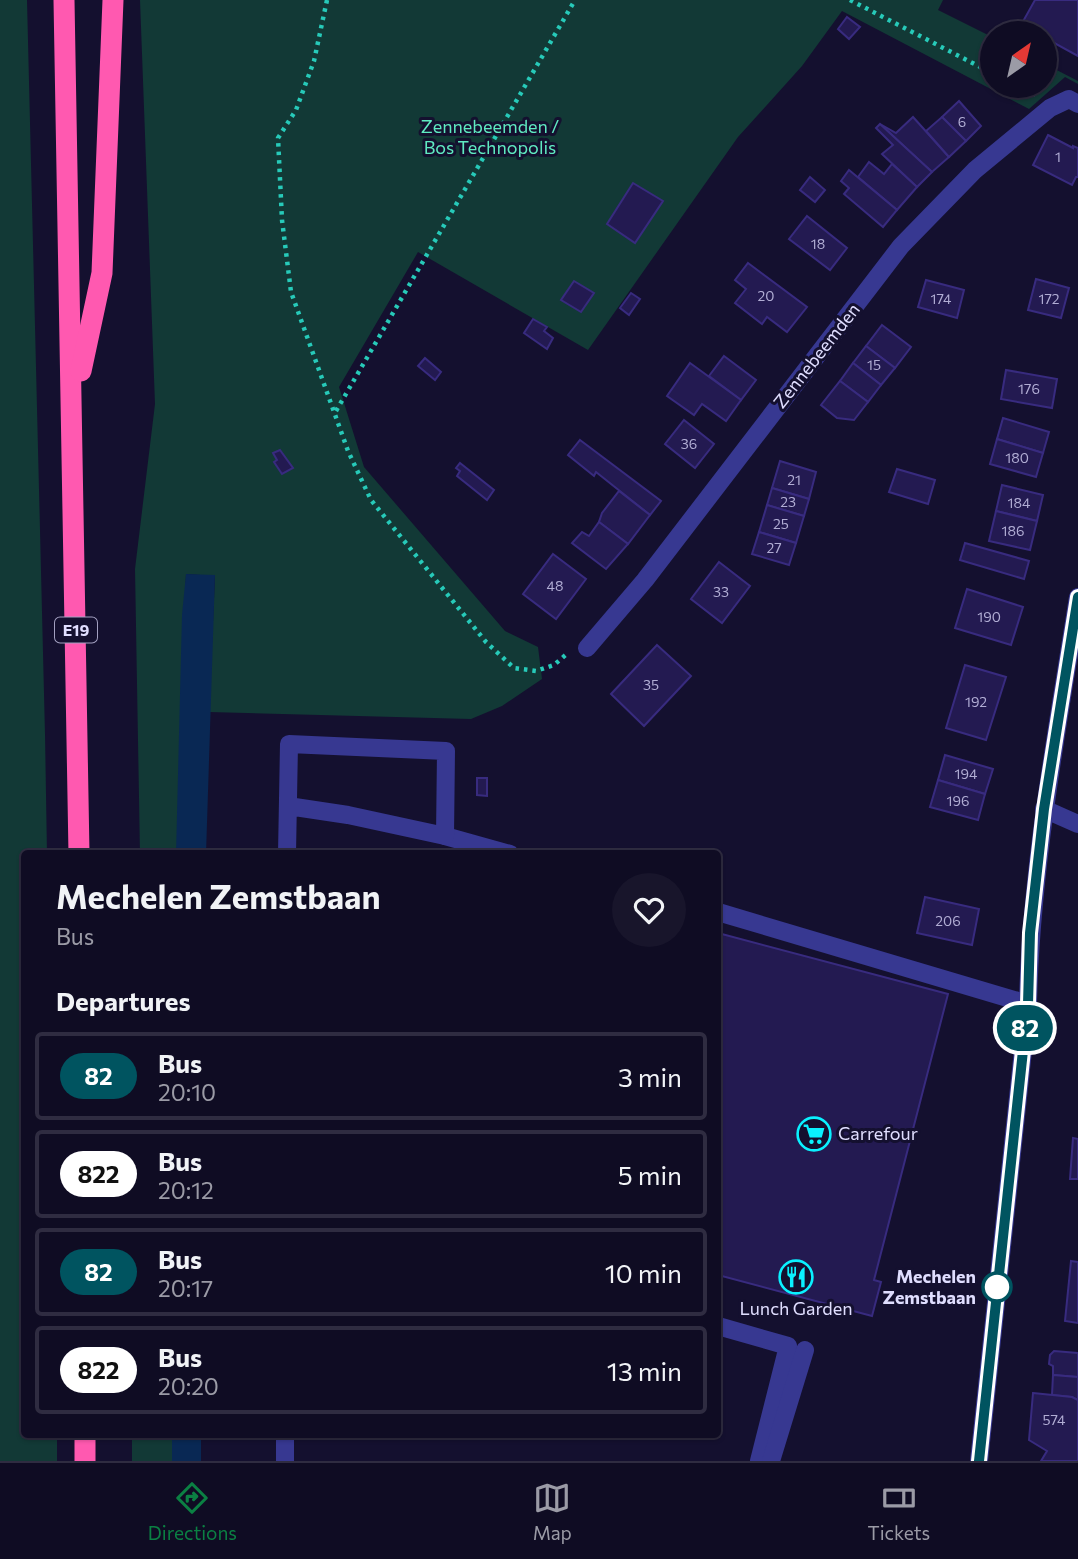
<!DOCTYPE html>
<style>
body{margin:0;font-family:Commissioner,sans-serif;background:#18152b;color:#f1f3f6;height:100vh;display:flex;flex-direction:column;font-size:26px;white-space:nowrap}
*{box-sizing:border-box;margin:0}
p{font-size:23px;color:#9b9ba6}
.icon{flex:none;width:38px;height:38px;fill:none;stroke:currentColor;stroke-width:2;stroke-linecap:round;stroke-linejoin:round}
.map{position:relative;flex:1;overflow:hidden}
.sheet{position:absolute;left:21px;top:850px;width:700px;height:588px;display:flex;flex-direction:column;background:#0f0c23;border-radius:7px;box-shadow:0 2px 5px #0004,0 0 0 2px #2f2c41}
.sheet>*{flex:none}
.badge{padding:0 14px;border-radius:23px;font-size:24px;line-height:46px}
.needle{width:46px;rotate:34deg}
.controls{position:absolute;left:980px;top:21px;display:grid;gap:14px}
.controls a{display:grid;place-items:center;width:77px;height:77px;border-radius:50%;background:#0f0c23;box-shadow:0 2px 5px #0004,0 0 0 2px #2f2c41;font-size:35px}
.map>.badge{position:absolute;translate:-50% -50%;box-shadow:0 0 0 4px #fff}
h2{padding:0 35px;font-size:26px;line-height:63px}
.round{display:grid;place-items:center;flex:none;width:74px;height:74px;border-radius:37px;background:#18152b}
.summary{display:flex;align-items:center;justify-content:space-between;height:119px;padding:0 35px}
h1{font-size:33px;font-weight:700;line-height:52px}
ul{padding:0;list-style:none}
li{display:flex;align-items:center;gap:21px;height:88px;margin:0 14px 10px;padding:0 21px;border:4px solid #2f2c41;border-radius:7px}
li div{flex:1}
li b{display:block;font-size:26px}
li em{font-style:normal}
li .badge{min-width:77px;font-weight:700;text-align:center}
.dock{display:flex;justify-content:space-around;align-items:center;height:98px;border-top:2px solid #2f2c41;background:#0f0c23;font-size:19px;color:#9b9ba6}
.dock a{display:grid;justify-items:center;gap:4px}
.dock .on{color:#0b8043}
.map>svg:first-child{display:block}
</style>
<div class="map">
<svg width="1078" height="1461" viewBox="0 0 1078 1461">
<rect width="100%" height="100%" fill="#14102f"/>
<g fill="#123936">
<polygon points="0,0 27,0 45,734 47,854 24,854 24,1435 57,1435 57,1461 0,1461"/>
<polygon points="140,0 943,0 938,10 992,37 992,86 1045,86 1045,64 1078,81 1078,84 1065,77 1029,109 842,11 802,66 738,137 588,350 418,252 339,387 364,467 505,631 538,647 542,679 502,706 471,719 209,712 215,576 186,574 177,854 140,854 135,569 155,404"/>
<rect x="132" y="1435" width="40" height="26"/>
</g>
<g fill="#092854">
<polygon points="186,574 215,575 206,854 176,854 182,615"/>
<rect x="172" y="1435" width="29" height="26"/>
</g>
<g fill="#231a51" stroke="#382b7f" stroke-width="2">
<polygon points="1035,0 1078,0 1078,56 1045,38 1045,33 1036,33 1021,25"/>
<polygon points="847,17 860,27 849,39 838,29"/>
<polygon points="959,101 981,126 966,141 942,117"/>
<polygon points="913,117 949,157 932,172 880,124 896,133"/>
<polygon points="942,117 966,141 949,157 926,131"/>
<polygon points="880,124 932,172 917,187 882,154 893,145 876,128"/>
<polygon points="1048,135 1073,148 1073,146 1078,148 1078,177 1076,177 1072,185 1033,165"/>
<polygon points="869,162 884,174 892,164 917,187 897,210 858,177"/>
<polygon points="849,170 897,210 883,227 844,194 849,188 841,181"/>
<polygon points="810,177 825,190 815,202 800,190"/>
<polygon points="633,183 663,201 635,243 607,224"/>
<polygon points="807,216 847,248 830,270 789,239"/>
<polygon points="748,263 807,307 787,332 767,317 762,324 735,303 746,289 735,280"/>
<polygon points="1036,279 1069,288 1061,318 1028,310"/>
<polygon points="926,280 964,290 957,318 918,307"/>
<polygon points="574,281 594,293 581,312 561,300"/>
<polygon points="631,293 640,299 629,315 620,308"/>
<polygon points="533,319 547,327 544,331 553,338 547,349 524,333"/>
<polygon points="882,325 911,347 895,368 866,346"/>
<polygon points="866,346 895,368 881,385 853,363"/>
<polygon points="724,356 756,380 741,400 709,376"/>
<polygon points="425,358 441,372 435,380 418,366"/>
<polygon points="690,363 741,400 726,421 702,404 694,415 667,396"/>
<polygon points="853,363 881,385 868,402 840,381"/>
<polygon points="1006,370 1057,379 1052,408 1001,399"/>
<polygon points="840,381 868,402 854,420 837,418 821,405"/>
<polygon points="1003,418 1049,432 1043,453 997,439"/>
<polygon points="684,420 714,444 695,468 665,444"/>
<polygon points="997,439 1043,453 1036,477 990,464"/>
<polygon points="580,440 661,501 650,515 596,472 594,476 568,455"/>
<polygon points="280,450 293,468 282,474 274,462 277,460 273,453"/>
<polygon points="780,461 816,472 809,499 772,488"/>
<polygon points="460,463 494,490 487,500 457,476 460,471 456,468"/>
<polygon points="897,469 935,480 928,504 889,492"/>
<polygon points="1002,485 1043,495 1037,521 996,511"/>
<polygon points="772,488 809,499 804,516 767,505"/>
<polygon points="619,491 650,515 628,544 599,522 602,513"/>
<polygon points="767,505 804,516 796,543 759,532"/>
<polygon points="996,511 1037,521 1030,550 989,541"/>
<polygon points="599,522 628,544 606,569 572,543 582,532 589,536"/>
<polygon points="759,532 796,543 789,565 752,554"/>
<polygon points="965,543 1029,561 1024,579 960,560"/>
<polygon points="553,554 586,579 556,619 523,594"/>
<polygon points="719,562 750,586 722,623 691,599"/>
<polygon points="967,589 1023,607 1011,645 955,628"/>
<polygon points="657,645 691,676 644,726 611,694"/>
<polygon points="965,665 1006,677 986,740 946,728"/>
<polygon points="945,755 993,769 985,794 938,780"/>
<polygon points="477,778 487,778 487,796 477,795"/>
<polygon points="938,780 985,794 978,820 930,807"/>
<polygon points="925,897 979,909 972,945 917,933"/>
<polygon points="718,933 948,994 874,1280 881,1282 872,1316 718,1275"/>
<polygon points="1073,1138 1078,1139 1078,1179 1070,1179"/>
<polygon points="1071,1261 1078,1262 1078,1323 1065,1321"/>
<polygon points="1054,1351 1078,1353 1078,1377 1053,1375 1053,1366 1049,1364 1050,1355"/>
<polygon points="1053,1375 1078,1377 1078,1400 1072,1397 1052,1395"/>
<polygon points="1033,1393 1072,1397 1078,1400 1078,1461 1041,1461 1047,1451 1029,1440"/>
</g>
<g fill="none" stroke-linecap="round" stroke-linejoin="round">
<g stroke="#27cab9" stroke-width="4.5" stroke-dasharray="3.5 5" stroke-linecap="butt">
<polyline points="327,0 314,61 296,110 278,138 282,220 291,292 348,451 371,500 486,642 514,668 536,671 554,665 569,652"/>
<polyline points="850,0 992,73"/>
<polyline points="1017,86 1037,95"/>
<polyline points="336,411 575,0"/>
</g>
<g stroke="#373891" stroke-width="18">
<polyline points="587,648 645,580 901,246 975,170 1050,108 1069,99 1078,104"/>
<polyline points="1044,809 1078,824"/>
<polyline points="445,836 510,854"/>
<polyline points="287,854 289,744 446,751 445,836 348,815 288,806"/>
<polyline points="718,912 1028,1004"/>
<polyline points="718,1326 788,1346 759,1461"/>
<polyline points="285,1435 285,1461"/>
<polyline points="771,1461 805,1350"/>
<path d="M 979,1461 L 1028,1004 C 1031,867 1057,732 1078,597"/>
</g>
<g stroke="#ff59b0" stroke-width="21">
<polyline points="64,0 79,854"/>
<polyline points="81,371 102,273 113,0"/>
<polyline points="85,1461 85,1435"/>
</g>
</g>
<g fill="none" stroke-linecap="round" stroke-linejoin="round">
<defs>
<polyline id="line" points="979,1461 1028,1004 1030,933 1044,809 1078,597"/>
</defs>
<use href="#line" stroke="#fff" stroke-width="16"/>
<use href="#line" stroke="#005460" stroke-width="10"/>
</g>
<defs>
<symbol id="supermarket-ring" viewBox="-11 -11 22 22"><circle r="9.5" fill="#14102f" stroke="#0af1ff" stroke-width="1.5"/><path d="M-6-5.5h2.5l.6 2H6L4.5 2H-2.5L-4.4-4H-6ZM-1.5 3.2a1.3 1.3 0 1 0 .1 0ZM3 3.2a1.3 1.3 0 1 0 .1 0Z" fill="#0af1ff"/></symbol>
<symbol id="restaurant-ring" viewBox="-11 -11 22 22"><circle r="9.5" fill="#14102f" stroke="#0af1ff" stroke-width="1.5"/><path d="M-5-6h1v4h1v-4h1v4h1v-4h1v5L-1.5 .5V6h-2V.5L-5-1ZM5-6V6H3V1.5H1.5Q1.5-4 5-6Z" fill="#0af1ff"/></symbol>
</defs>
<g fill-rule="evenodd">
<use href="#supermarket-ring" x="795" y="1115" width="38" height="38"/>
<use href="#restaurant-ring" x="777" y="1258" width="38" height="38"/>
</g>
<circle fill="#fff" stroke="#005460" stroke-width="3.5" cx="997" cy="1287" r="14"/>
<g text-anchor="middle" stroke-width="6" stroke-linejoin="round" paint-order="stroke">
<g font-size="14" fill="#b1add4">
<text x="962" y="127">6</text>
<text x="1058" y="162">1</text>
<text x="818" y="249">18</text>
<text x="766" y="301">20</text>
<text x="941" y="304">174</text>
<text x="1049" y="304">172</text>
<text x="874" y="370">15</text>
<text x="1029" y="394">176</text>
<text x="689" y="449">36</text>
<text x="1017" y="463">180</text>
<text x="794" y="485">21</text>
<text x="788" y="507">23</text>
<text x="1019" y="508">184</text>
<text x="781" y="529">25</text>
<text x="1013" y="536">186</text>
<text x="774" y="553">27</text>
<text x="555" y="591">48</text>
<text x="721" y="597">33</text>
<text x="989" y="622">190</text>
<text x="651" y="690">35</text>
<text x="976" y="707">192</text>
<text x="966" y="779">194</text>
<text x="958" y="806">196</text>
<text x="948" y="926">206</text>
<text x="1054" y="1425">574</text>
</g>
<rect fill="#14102f" stroke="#a3a0c1" stroke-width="2" x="55" y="617.5" width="42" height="25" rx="5"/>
<g font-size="16" font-weight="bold" fill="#e0deff">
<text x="76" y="636">E19</text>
</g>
<g font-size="18" fill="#5feac1" stroke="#14102f">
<text x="490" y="133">Zennebeemden /<tspan x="490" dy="21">Bos Technopolis</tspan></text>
</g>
<g font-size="18" fill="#e0deff" stroke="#14102f">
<text transform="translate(817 356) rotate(-52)" y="6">Zennebeemden</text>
</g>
<g font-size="18" fill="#e0deff" stroke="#14102f" text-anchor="start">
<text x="838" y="1140">Carrefour</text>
<text x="796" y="1315" text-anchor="middle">Lunch Garden</text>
</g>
<g font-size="18" font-weight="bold" fill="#e0deff" stroke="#14102f" text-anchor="end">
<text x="976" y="1283">Mechelen<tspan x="976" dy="21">Zemstbaan</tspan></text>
</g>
</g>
</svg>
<div class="controls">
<a><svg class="needle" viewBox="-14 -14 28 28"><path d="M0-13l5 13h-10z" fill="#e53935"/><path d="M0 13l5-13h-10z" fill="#9b9ba6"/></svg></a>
</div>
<b class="badge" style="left:1025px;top:1028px;background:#005460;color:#fff">82</b>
<section class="sheet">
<div class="summary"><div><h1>Mechelen Zemstbaan</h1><p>Bus</p></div><a class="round"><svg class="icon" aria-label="heart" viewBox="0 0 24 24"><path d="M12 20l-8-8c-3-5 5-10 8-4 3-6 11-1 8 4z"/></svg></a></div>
<h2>Departures</h2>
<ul>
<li><span class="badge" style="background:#005460;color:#fff">82</span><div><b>Bus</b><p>20:10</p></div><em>3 min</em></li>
<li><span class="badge" style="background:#fff;color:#111">822</span><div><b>Bus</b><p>20:12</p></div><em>5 min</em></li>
<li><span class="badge" style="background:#005460;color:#fff">82</span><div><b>Bus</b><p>20:17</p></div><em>10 min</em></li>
<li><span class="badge" style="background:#fff;color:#111">822</span><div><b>Bus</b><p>20:20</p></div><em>13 min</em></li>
</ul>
</section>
</div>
<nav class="dock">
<a class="on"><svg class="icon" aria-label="directions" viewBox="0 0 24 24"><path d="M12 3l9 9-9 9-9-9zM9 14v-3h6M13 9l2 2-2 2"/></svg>Directions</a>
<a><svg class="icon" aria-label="map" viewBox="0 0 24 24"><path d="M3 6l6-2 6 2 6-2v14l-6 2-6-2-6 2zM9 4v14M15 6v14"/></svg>Map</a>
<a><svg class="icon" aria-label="tickets" viewBox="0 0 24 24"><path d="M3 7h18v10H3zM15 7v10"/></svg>Tickets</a>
</nav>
